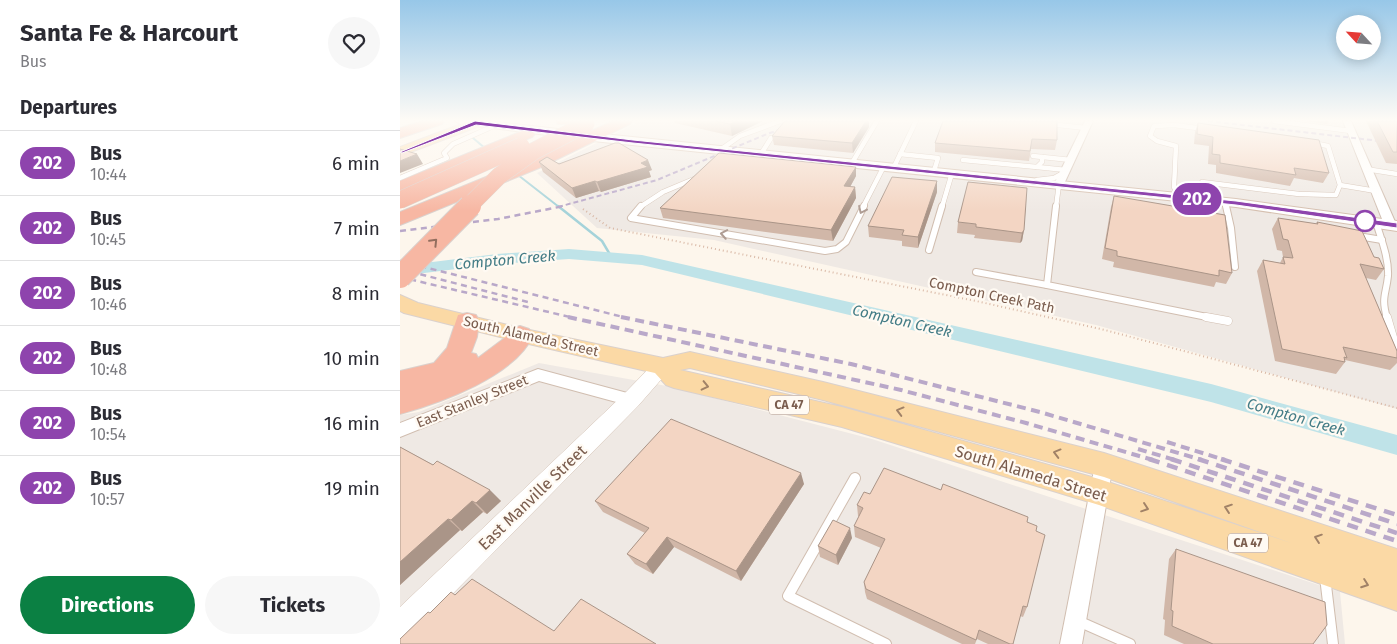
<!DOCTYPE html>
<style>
body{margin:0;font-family:"Fira Sans",sans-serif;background:#f7f7f7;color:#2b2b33;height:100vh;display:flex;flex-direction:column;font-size:19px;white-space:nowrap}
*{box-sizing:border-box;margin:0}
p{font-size:16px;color:#7c7c81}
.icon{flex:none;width:28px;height:28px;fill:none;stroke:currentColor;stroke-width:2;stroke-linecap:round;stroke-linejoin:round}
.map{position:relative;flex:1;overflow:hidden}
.side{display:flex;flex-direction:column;background:#fff;width:400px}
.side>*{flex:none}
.badge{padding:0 10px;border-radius:16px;font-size:18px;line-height:32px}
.needle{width:32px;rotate:296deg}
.tools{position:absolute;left:936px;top:15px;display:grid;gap:10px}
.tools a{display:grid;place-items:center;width:45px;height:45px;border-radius:50%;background:#fff;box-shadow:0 2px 12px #0003;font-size:25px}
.map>.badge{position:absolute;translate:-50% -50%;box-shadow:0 0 0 2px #fff}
h2{padding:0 20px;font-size:19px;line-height:45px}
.round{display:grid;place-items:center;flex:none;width:52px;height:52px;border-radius:26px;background:#f7f7f7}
.summary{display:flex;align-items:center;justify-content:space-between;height:85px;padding:0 20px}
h1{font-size:24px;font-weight:700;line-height:38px}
.button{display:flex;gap:10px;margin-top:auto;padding:10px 20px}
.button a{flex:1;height:58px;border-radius:30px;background:#0b8043;color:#fff;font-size:20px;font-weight:700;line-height:58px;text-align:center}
.button a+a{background:#f7f7f7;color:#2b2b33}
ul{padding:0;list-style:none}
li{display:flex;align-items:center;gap:15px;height:65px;padding:0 20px;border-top:1px solid #e1e1e2}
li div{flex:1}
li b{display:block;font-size:19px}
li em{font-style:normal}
li .badge{min-width:55px;font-weight:700;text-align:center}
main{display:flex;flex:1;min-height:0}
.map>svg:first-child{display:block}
</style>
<main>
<section class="side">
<div class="summary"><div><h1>Santa Fe &amp; Harcourt</h1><p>Bus</p></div><a class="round"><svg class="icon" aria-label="heart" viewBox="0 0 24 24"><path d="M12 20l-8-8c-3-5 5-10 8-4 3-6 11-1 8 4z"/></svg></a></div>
<h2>Departures</h2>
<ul>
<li><span class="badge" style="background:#8e44ad;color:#fff">202</span><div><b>Bus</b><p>10:44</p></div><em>6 min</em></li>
<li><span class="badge" style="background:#8e44ad;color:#fff">202</span><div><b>Bus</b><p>10:45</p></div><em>7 min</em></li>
<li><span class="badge" style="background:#8e44ad;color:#fff">202</span><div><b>Bus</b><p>10:46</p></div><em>8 min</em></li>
<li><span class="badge" style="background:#8e44ad;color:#fff">202</span><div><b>Bus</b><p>10:48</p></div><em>10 min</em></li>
<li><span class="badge" style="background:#8e44ad;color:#fff">202</span><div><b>Bus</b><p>10:54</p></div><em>16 min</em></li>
<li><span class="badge" style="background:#8e44ad;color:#fff">202</span><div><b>Bus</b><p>10:57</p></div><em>19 min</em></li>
</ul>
<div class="button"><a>Directions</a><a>Tickets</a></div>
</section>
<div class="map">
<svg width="997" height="644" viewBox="0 0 997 644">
<rect width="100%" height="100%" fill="#fdf6ec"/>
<g fill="#efe9e4">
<polygon points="240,121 997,121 997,409 696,325 314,240 197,228 137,173"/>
<polygon points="139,363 267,386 472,439 940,592 945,644 0,644 0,415 19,412"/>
</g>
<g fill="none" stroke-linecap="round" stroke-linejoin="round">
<g stroke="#a5d3da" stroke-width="2">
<polyline points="73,138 86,149"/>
<polyline points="118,175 159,207"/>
</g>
<polyline stroke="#a5d3da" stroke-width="2.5" points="158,206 202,241 212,258"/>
<polygon fill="#bfe3e8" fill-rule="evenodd" points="169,249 242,255 811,384 997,435 997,455 811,402 242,265 169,259 97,264 0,276 0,266 97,254"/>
<defs>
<g id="service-far3">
<polyline points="874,121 951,131"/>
<polyline points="649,124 686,128"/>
<polyline points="320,150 340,136 380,121"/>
<polyline points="361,154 371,138"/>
<polyline points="500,154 538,158 534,171"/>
<polyline points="633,156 671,160"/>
<polyline points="563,160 637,167 642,162 642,157"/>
<polyline points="452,163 477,121"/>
<polyline points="494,167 516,121"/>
<polyline points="637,167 666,170"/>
<polyline points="966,169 997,174"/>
<polyline points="0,178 47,158 44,153 53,144 96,125"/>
<polyline points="637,180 654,178 665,172"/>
<polyline points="802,182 899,194 936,195 940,185 928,146 913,143"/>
<polyline points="940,185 976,191"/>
<polyline points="778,197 774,187 776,146 757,141 750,136 754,126 774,125 805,129"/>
<polyline points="825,202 826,207"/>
<polyline points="240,207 263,192 294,179"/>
<polyline points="463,207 484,166"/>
<polyline points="542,207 552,173"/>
<polyline points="656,207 659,184"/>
</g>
<g id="service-far2">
<polyline points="241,206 231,218 425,251 437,249 446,242 464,206"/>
<polyline points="656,206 647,285 812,318"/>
<polyline points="826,206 831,228 835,267"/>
<path d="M 976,222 C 981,239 989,258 988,276 C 986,295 981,297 987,318"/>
<polyline points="958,236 982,240"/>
<polyline points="529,250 542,206"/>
<polyline points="576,272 647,285"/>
</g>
<g id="service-far1">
<polyline points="806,317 828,321"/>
<polyline points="987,317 997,351"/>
</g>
<g id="service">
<polyline points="455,478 388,596 486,644"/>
<polyline points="925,577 933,644"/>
<polyline points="678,621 730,644"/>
</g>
<g id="minor">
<polygon points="685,121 693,121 664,184 663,186 655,186 654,184"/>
<polygon points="943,121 951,121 996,224 994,226 986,226 984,224"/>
<polygon points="138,369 231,394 237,396 239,400 237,404 231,406 139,381 0,437 0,423"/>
<polygon points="704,457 710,460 713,465 682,644 660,644 695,465 698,460"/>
</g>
<polygon id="tertiary" points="263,359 270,361 273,366 238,406 10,637 0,641 0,607 224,394 256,361"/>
<polygon id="secondary" points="55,121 89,121 193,133 836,199 997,221 997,231 836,207 193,141 61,124"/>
<g id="primary">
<polygon points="69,121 87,121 85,124 0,156 0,147"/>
<path d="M 0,295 L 18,303 L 120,328 L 263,358 L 290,352 L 423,382 L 704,453 L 997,549 L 997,611 L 699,505 L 442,427 L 274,388 L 266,385 L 255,373 L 120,342 L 4,313 L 0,311 ZM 290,368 L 423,400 L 704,477 L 891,543 L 699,479 L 442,407 L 280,370 Z"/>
</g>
<g id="motorway">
<polygon points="22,121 44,121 42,124 0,138 0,128"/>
<polygon points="156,121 171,121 169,124 158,124"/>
<polygon points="213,121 232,121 230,124 139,168 0,225 0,212 127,160"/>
<polygon points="127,129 132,131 135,134 132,137 0,193 0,181"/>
<path d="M 67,313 L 76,315 L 79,321 L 77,337 L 71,353 L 76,354 L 78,358 L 106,337 L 111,329 L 120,326 L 129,329 L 133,335 C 116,376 40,403 0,414 L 0,371 L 34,363 L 47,348 L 58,315 Z"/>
</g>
</defs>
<use href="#service-far3" stroke="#d1beb0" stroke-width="5.5"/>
<use href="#service-far2" stroke="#d1beb0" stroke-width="8"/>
<use href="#service-far1" stroke="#d1beb0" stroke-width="9"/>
<use href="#service" stroke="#d1beb0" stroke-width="12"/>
<use href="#minor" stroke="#d1beb0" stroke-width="2"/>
<use href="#tertiary" stroke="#d1beb0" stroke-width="1"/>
<use href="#secondary" stroke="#d6c0b0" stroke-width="2"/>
<use href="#primary" stroke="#dad1cd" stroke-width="2"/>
<use href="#motorway" stroke="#dad1cd" stroke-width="2"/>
<polyline stroke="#d9b8a5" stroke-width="2" stroke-dasharray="1 3" stroke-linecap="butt" points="183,209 210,228 576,301 705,330 997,408"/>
<use href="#service-far3" stroke="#fff" stroke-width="4.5"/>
<use href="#service-far2" stroke="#fff" stroke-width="6"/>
<use href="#service-far1" stroke="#fff" stroke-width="8"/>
<use href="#service" stroke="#fff" stroke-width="10"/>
<use href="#minor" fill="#fff" fill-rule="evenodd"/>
<use href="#tertiary" fill="#fff" fill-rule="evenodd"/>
<use href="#secondary" fill="#fff" fill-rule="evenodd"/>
<use href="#primary" fill="#fbd9a5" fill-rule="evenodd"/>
<use href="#motorway" fill="#f7b7a3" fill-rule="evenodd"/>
<g stroke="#b9a8c9" stroke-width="2" stroke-dasharray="5 3" stroke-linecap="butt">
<polyline points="808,121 997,143"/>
<polyline points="158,207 257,180 367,134 405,121"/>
</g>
<g stroke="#b9a8c9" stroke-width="2.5" stroke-dasharray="6 4.5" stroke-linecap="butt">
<polyline points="0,231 98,219 164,206"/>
<polyline points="0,261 227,318"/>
<polyline points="0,269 128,302"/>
<polyline points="0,277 174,318"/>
</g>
<g stroke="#b9a8c9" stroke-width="4" stroke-dasharray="9 5.5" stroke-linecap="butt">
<polyline points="168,317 501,390 626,423 753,460"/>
<polyline points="221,317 451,364 640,412 802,460"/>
<polyline points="767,442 825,460"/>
<polyline points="738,449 775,460"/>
</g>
<g stroke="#b9a8c9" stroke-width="4.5" stroke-dasharray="11 8" stroke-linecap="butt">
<polyline points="749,459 997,541"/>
<polyline points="771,459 997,533"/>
<polyline points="798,459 997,524"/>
<polyline points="821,459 997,515"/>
</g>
<defs>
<g id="motorway-bridge-far1">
<polyline points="0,200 121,146"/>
<polyline points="68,207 99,176 134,151 186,124"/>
</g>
<polyline id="motorway-bridge" points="0,277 70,206"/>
</defs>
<use href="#motorway-bridge-far1" stroke="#dad1cd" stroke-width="18" stroke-linecap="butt"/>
<use href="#motorway-bridge" stroke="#dad1cd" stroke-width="24" stroke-linecap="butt"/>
<use href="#motorway-bridge-far1" stroke="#f7b7a3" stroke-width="17"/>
<use href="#motorway-bridge" stroke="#f7b7a3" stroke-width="22"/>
</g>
<g fill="#d1b7a8">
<polygon points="274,121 363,121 332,136 275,123"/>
<polygon points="387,121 469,121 469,127 453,153 374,145 372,136"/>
<polygon points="543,121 657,140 655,150 631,149 629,161 535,152 535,143"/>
<polygon points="906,121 929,121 927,124"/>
<polygon points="966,121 997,121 997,164 986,163"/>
<polygon points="798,123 929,173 923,183 894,178 890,186 816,173 816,165 808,164 809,146 794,144 795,132"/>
<polygon points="139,162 252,170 249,171 251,177 201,192 199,191 176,198 143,172"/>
<polygon points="456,167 456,176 450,187 455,187 456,198 433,241 263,218 260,208"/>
<polygon points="537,181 537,192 518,248 502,246 502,241 469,237 468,226"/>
<polygon points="714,196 832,273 826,284 816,282 814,287 713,267 714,262 702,259 711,207"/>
<polygon points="878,218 916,224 917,222 974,257 984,269 976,280 966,278 997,351 997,363 990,370 945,360 945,362 936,374 875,361 857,271 863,260 880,263 883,257 882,251 877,250 872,229"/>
<polygon points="558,222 624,230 622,241 620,243 574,238 575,235 557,233"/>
<polygon points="0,447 101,501 87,514 83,512 62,531 60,530 0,585"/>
<polygon points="404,484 341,581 274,547 253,574 235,564 227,554 245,533 203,512 195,501"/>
<polygon points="541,490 627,522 636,531 627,607 623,617 620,616 613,644 588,644 577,639 575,644 562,644 467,599 465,592 464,582 481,548 455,537 454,526 459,516 458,516 457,505 470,494"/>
<polygon points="452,538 438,565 420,557 418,546"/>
<polygon points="776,549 913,644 784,644 764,635 765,620 763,619 769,559"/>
</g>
<g fill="#aa9588">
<polygon points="337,121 363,121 332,136 330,124"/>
<polygon points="466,121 469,121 469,127 453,153 452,143"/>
<polygon points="17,154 23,164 0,173 0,161"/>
<polygon points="248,160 252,170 249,171 251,177 201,192 197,182"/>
<polygon points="456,167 456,176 445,196 444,186"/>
<polygon points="195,181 199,191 176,198 172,188"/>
<polygon points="537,181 537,192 518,248 518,237"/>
<polygon points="455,187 456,198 433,241 431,230"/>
<polygon points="624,230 622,241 620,243 622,233"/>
<polygon points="401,473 404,484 341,581 336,571"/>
<polygon points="90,490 101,501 87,514 76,503"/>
<polygon points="72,501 83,512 62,531 51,520"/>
<polygon points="48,519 60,530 0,585 0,562"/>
<polygon points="450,528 452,538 438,565 436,555"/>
<polygon points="267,537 274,547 253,574 246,564"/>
</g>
<g fill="#f3d5c3" stroke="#aa9588">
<polygon points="315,121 337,121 330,124"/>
<polygon points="385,121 466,121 452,143 372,136"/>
<polygon points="543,121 657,121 657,140 632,139 630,151 535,143"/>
<polygon points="977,121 997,121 997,152 993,152"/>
<polygon points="798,123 919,140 929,173 894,168 896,175 820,163 820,155 812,154 813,137 797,134"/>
<polygon points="215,143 219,143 248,160 241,163 248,167 197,182 195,181 172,188 139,162 147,157 159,164"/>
<polygon points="0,149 17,154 0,161"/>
<polygon points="319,153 456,167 444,186 455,187 431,230 260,208"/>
<polygon points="492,177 537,181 518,237 502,235 504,230 468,226"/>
<polygon points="568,182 627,188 624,230 622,233 576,227 576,224 558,222"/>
<polygon points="714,196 825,215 832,273 819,270 819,276 717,256 717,251 705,248"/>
<polygon points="878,218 918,224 917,222 962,231 974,257 979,258 984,269 960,264 997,351 997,358 943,347 947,358 944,357 945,362 882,349 863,260 885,264 883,257 893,258 888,240 883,239"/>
<polygon points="271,419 401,473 336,571 267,537 246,564 227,554 249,528 195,501"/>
<polygon points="0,447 33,465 37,461 90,490 76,503 72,501 51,520 48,519 0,562"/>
<polygon points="484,468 541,490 543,484 628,517 627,522 637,526 636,531 645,535 627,607 623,606 613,644 610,644 579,630 576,640 466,589 464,582 485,539 454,526 463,508 457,505 464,492 470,494"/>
<polygon points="433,520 450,528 436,555 418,546"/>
<polygon points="776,549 925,602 927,625 913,644 813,644 772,626 773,611 771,610"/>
<polygon points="72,579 154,631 181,599 256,644 0,644 0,639 28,612 30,613 51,592 55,595"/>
</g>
<defs><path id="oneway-chevron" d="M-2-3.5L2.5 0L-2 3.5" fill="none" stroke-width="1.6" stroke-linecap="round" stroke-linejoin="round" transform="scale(1.25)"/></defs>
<g stroke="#af9d94">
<use href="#oneway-chevron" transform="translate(462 210) rotate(115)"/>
<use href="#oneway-chevron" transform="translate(324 234) rotate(-170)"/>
</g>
<use stroke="#936e5e" href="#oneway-chevron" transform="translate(34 242) rotate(-46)"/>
<g stroke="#a18267">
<use href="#oneway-chevron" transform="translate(305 386) rotate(13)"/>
<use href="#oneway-chevron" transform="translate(500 411) rotate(-165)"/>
<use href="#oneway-chevron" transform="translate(657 453) rotate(-165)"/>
<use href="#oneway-chevron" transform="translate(745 508) rotate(19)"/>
<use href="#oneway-chevron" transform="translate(828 508) rotate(-161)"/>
<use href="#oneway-chevron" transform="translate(918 538) rotate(-161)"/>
<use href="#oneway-chevron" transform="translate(965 584) rotate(20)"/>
</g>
<linearGradient id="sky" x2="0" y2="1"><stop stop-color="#97c7e8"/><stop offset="0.57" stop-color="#fefbf6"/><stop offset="1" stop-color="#fefbf6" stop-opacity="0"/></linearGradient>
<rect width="997" height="211" fill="url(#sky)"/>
<polygon fill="#8e44ad" stroke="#fff" points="75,121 233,140 836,201 997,223 997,228 836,205 233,143 76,125 2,153 0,152"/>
<circle fill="#fff" stroke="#8e44ad" stroke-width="2.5" cx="965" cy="221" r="10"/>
<g text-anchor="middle" stroke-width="4.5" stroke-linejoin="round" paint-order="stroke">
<g fill="#fffaf3" stroke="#a28b7f" stroke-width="1">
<rect x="369" y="395.5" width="40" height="19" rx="4"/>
<rect x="828" y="533.5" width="40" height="19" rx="4"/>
</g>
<g font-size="12" font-weight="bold" fill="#7a5c4d">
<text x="389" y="409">CA 47</text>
<text x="848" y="547">CA 47</text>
</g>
<g font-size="14" fill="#7a5c4d" stroke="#fffaf3">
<text transform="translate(592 295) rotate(12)" y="5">Compton Creek Path</text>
<text transform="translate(131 336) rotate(13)" y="5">South Alameda Street</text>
<text transform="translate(72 401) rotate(-22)" y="5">East Stanley Street</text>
</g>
<g font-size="15" font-style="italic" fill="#437c86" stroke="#fffaf3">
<text transform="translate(105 260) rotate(-5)" y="5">Compton Creek</text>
<text transform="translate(502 321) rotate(13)" y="5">Compton Creek</text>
<text transform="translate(896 417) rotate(16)" y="5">Compton Creek</text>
</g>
<g font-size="16" fill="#7a5c4d" stroke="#fffaf3">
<text transform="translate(631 473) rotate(17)" y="6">South Alameda Street</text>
<text transform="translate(132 497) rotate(-44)" y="6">East Manville Street</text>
</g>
</g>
</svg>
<div class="tools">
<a><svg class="needle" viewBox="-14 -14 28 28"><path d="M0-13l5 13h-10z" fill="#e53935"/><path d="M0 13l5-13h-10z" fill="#7c7c81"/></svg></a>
</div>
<b class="badge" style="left:797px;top:199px;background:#8e44ad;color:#fff">202</b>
</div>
</main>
